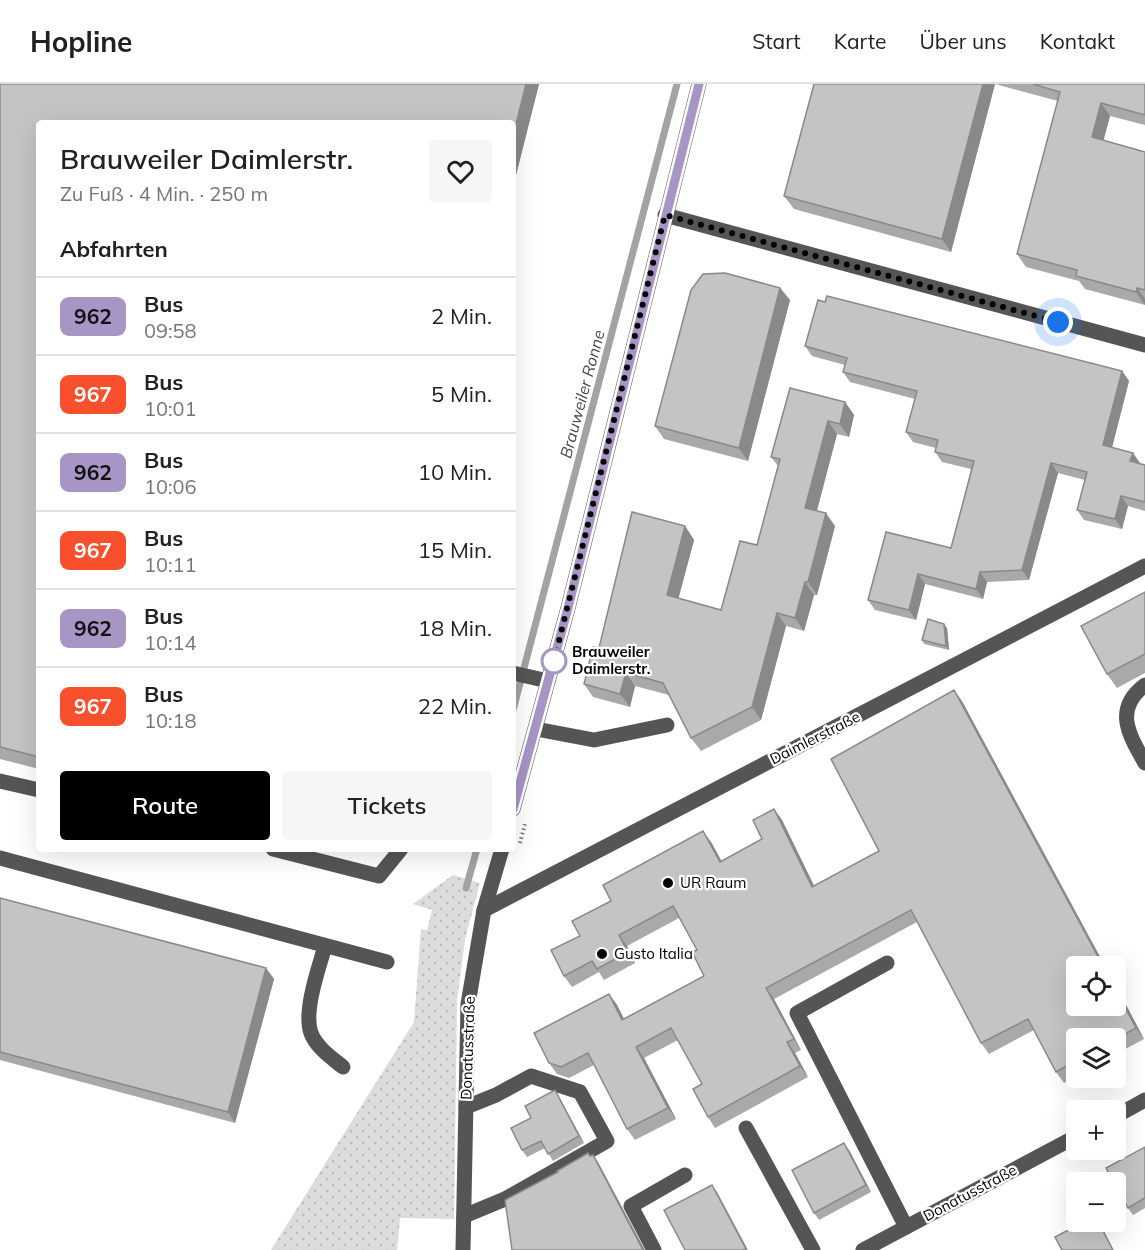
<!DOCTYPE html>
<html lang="de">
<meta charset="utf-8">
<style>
body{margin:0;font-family:Mulish,sans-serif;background:#f6f6f6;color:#202124;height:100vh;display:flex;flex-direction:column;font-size:22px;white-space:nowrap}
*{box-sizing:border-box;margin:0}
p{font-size:20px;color:#757577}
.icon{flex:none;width:33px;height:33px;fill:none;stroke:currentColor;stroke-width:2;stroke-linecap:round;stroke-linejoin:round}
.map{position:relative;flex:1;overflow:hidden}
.side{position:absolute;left:36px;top:36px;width:480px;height:732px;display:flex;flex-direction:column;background:#fff;border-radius:6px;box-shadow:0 6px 24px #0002}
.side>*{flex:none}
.badge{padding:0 12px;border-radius:9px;font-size:21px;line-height:39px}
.buttons{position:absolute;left:1066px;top:872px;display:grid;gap:12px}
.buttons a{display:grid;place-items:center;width:60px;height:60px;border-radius:6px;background:#fff;box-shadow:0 6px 24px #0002;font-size:30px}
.you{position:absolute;width:30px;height:30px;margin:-15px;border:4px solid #fff;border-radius:50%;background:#1a73e8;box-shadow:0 0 0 9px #1a73e833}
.map>.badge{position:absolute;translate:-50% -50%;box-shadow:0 0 0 3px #fff}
h2{padding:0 24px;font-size:22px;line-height:54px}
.round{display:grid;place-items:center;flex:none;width:63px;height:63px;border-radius:6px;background:#f6f6f6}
.summary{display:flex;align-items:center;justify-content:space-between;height:102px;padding:0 24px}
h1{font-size:28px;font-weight:600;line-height:45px}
.button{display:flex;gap:12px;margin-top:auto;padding:12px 24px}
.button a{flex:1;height:69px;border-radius:6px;background:#000;color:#fff;font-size:24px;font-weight:600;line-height:69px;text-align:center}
.button a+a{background:#f6f6f6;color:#202124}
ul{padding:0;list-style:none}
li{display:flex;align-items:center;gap:18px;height:78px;padding:0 24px;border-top:2px solid #e0e0e0}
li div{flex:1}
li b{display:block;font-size:22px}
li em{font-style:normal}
li .badge{min-width:66px;font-weight:700;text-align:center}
header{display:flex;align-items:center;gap:36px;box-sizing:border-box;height:84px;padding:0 30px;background:#fff;border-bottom:2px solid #e0e0e0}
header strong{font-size:28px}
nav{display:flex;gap:33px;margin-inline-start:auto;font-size:21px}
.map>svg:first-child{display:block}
</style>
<header>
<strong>Hopline</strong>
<nav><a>Start</a><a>Karte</a><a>Über uns</a><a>Kontakt</a></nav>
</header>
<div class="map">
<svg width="1145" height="1166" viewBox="0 0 1145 1166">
<defs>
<pattern id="grass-dots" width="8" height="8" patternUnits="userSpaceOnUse" patternTransform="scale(1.5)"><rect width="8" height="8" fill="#dcdcdc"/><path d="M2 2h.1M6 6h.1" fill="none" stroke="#bbb" stroke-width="1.8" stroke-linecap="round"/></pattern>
</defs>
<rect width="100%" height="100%" fill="#fff"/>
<polygon fill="url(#grass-dots)" points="453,791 480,799 465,855 457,917 454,1135 400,1134 397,1166 271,1166 414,938 421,845 427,846 432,826 413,820"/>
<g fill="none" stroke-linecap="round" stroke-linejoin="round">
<g stroke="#a3a3a3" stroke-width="7">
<polyline points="513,626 677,0"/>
<polyline points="466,804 477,765"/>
</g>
<polyline stroke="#777" stroke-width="4" stroke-dasharray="1.5 3" stroke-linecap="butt" points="520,759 525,740"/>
<g stroke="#555" stroke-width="15">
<polyline points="665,131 1145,261"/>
<polyline points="513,589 548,597"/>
<path d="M 1145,601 C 1113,625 1129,651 1145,679"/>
<polyline points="536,645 594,656 667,641"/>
<polyline points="0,697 39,706"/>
<polyline points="513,725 568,524 699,0"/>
<polyline points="273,765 379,792 401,765"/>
<polyline points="0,774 387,878"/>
<polyline points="484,826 1145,482"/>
<path d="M 325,862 C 319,883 303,928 311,949 C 316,963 332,974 343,983"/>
<polyline points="887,879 797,929 906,1143"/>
<polyline points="1116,1032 1145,1016"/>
<polyline points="746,1044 813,1166"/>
<polyline points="464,1132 505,1115 607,1057 580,1008 531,992 496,1011 466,1023"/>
<polyline points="463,1166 468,920 484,826 502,765"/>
<polyline points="654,1166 631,1122 685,1091"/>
<polyline points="863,1166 1077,1052"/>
</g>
</g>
<g fill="#a9a9a9">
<polygon points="0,0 539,0 513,103 513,39 39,39 39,685 0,675"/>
<polygon points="814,0 1145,0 1145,41 1110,32 1103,56 1145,68 1145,221 1085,205 1079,197 1026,183 1017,170 1058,17 995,0 951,168 794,125 784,112"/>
<polygon points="780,204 790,216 748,377 664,355 655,342"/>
<polygon points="805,262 1122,287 1129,297 1112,364 1133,369 1139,380 1145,381 1145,427 1128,422 1122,445 1084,436 1077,426 1085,396 1058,389 1029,496 987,498 983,515 925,500 916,536 875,526 868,516 951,464 971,385 942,378 935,368 936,364 913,358 906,348 915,315 850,298 843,288 845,281 812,272"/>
<polygon points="845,318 854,331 849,353 837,350 817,427 835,442 817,511 814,511 804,547 786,542 761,636 701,667 691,654 669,611 635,602 630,623 593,613 584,600 599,564 685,442 694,456 678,514 721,526 757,461 778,382 771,373"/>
<polygon points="1145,508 1145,589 1117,604 1107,590"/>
<polygon points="947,544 949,566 924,560 922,556"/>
<polygon points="962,617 1116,921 1116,902 1144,955 1116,970 1116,954 1077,954 1077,992 1064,999 1056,988 1034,946 989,970 981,959 917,838 774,915 801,966 795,969 808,993 715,1044 708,1033 702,1000 678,956 644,974 676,1035 635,1056 627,1045 594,981 569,994 557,990 549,979 609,910 617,921 624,935 704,892 697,866 679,834 627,862 635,879 604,896 599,888 572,903 564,892 580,852 611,817 711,758 722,778 762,755 774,725 782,736 814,802 879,767"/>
<polygon points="0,814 266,884 274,895 235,1039 0,976"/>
<polygon points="555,1006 559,1013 584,1059 553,1077 545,1064 527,1073 522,1066 531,1034"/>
<polygon points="1145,1063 1145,1124 1133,1131 1128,1124"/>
<polygon points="849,1066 871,1108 819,1136 814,1129"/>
</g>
<g fill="#898989">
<polygon points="526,0 539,0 513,103 513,52"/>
<polygon points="983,0 995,0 951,168 942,155"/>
<polygon points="1101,19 1110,32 1101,66 1092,53"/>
<polygon points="780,204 790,216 748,377 739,364"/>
<polygon points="1137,204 1145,215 1145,221 1136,208"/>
<polygon points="1122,287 1129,297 1110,371 1103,361"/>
<polygon points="845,318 854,331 849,353 840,340"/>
<polygon points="828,337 837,350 814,437 805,424"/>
<polygon points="1133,369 1140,379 1137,387 1130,377"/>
<polygon points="1051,379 1058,389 1029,496 1022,486"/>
<polygon points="1121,412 1128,422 1122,445 1115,435"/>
<polygon points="826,429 835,442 817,511 808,498"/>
<polygon points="685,442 694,456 676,524 667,511"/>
<polygon points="980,488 987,498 983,515 976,505"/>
<polygon points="918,490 925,500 916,536 909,526"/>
<polygon points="805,498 814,511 804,547 795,534"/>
<polygon points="777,529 786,542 761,636 752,623"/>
<polygon points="944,540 947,544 949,566 946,562"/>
<polygon points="626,589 635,602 630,623 620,610"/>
<polygon points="954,606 962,617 1105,882 1103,882"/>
<polygon points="774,725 782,736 820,814 812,803"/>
<polygon points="703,747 711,758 728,789 720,778"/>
<polygon points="619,851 627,862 635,879 628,868"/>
<polygon points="266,884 274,895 235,1039 228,1028"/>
<polygon points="1116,902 1144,955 1136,944 1116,906"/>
<polygon points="766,904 774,915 801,966 794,955"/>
<polygon points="609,910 617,921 630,947 622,936"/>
<polygon points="787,958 795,969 808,993 800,982"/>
<polygon points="636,963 644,974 676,1035 668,1024"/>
<polygon points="555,1006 559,1013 584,1059 579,1052"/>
<polygon points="844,1059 849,1066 871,1108 866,1101"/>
<polygon points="593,1071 598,1078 645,1166 643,1166"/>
<polygon points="712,1101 717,1108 748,1166 746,1165"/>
</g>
<g fill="#c4c4c4" stroke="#898989" stroke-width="1.5">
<polygon points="0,0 526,0 513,52 513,39 39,39 39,673 0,663"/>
<polygon points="814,0 983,0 942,155 784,112"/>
<polygon points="1033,0 1145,0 1145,31 1101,19 1092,53 1145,68 1145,206 1137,204 1136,208 1076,192 1077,186 1017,170 1060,8"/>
<polygon points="725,189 780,204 739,364 655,342 691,206 703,190"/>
<polygon points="827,212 1122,287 1103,361 1133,369 1130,377 1145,381 1145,418 1121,412 1115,435 1077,426 1087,388 1051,379 1022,486 980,488 976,505 918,490 909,526 868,516 886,448 951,464 974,377 935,368 938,356 906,348 917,307 843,288 847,274 805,262 818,216 825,218"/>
<polygon points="790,304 845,318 840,340 828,337 805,424 826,429 808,498 805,498 795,534 777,529 752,623 691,654 663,599 626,589 620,610 584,600 593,563 599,564 632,428 685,442 667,511 721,526 740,457 757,461 780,375 771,373"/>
<polygon points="1145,508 1145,570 1107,590 1081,542"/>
<polygon points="928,535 944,540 946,562 922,556"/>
<polygon points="954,606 1103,882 1077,882 1077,921 1116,921 1116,906 1136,944 1116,955 1116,954 1077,954 1077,976 1056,988 1028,935 981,959 911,826 766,904 794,955 787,958 800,982 708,1033 693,1005 702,1000 671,944 636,963 668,1024 627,1045 588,969 561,983 549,979 534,949 609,910 622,936 704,892 692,868 697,866 673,822 619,851 628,868 597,885 592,877 564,892 551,866 580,852 572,837 611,817 603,801 703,747 720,778 762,755 753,736 774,725 812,803 879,767 831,675"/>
<polygon points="0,814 266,884 228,1028 0,968"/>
<polygon points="555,1006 579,1052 548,1070 541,1057 522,1066 511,1044 531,1034 525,1022"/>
<polygon points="844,1059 866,1101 814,1129 792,1086"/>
<polygon points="1145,1063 1145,1114 1128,1124 1116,1102 1116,1098 1114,1098 1106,1084"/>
<polygon points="588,1069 590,1072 593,1071 643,1166 512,1166 505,1116 558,1088 557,1087"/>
<polygon points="712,1101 746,1165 743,1166 685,1166 664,1126"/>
<polygon points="1085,1137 1098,1137 1113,1166 1062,1166 1055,1153"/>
</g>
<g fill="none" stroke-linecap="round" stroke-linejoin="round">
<defs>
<polyline id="line" points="513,725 568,524 699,0"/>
</defs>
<use href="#line" stroke="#fff" stroke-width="14"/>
<use href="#line" stroke="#a795c6" stroke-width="9"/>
<polyline stroke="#000" stroke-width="6" stroke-dasharray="0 10.8" points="554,577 665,131 1058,238"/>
</g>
<circle fill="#fff" stroke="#a795c6" stroke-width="3" cx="554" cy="577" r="12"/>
<g fill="#000" stroke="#fff" stroke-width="2">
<circle cx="668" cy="799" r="6"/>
<circle cx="602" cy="870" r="6"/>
</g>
<g text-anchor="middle" stroke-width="4.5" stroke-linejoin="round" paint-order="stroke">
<g font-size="15" font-weight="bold" fill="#000" stroke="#fff" text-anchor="start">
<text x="572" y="573">Brauweiler<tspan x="572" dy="17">Daimlerstr.</tspan></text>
</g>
<g font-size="15" fill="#000" stroke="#fff">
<text transform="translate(815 654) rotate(-27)" y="5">Daimlerstraße</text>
<text transform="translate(468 964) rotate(-88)" y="5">Donatusstraße</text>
<text transform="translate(970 1109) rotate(-28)" y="5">Donatusstraße</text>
</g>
<g font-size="15" fill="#000" stroke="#fff" text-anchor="start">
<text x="680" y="804">UR Raum</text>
<text x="614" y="875">Gusto Italia</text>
</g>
<g font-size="16" font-style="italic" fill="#444" stroke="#fff">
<text transform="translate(582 310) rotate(-75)" y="6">Brauweiler Ronne</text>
</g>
</g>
</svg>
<div class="buttons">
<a><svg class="icon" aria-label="locate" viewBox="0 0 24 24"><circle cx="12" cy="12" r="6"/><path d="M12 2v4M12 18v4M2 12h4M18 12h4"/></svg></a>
<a><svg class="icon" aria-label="layers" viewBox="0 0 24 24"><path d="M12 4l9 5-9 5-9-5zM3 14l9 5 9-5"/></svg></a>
<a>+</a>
<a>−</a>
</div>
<div class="you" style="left:1058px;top:238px"></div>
<section class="side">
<div class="summary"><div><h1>Brauweiler Daimlerstr.</h1><p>Zu Fuß · 4 Min. · 250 m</p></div><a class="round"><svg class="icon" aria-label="heart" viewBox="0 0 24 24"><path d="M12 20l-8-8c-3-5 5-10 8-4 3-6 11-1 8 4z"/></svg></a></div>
<h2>Abfahrten</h2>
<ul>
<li><span class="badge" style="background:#a795c6;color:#111">962</span><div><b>Bus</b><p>09:58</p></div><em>2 Min.</em></li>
<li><span class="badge" style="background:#f8502d;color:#fff">967</span><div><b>Bus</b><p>10:01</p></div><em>5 Min.</em></li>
<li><span class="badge" style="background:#a795c6;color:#111">962</span><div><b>Bus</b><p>10:06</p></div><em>10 Min.</em></li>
<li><span class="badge" style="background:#f8502d;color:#fff">967</span><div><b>Bus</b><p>10:11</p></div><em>15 Min.</em></li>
<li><span class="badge" style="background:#a795c6;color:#111">962</span><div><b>Bus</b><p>10:14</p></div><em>18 Min.</em></li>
<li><span class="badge" style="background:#f8502d;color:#fff">967</span><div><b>Bus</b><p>10:18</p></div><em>22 Min.</em></li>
</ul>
<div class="button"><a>Route</a><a>Tickets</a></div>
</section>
</div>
